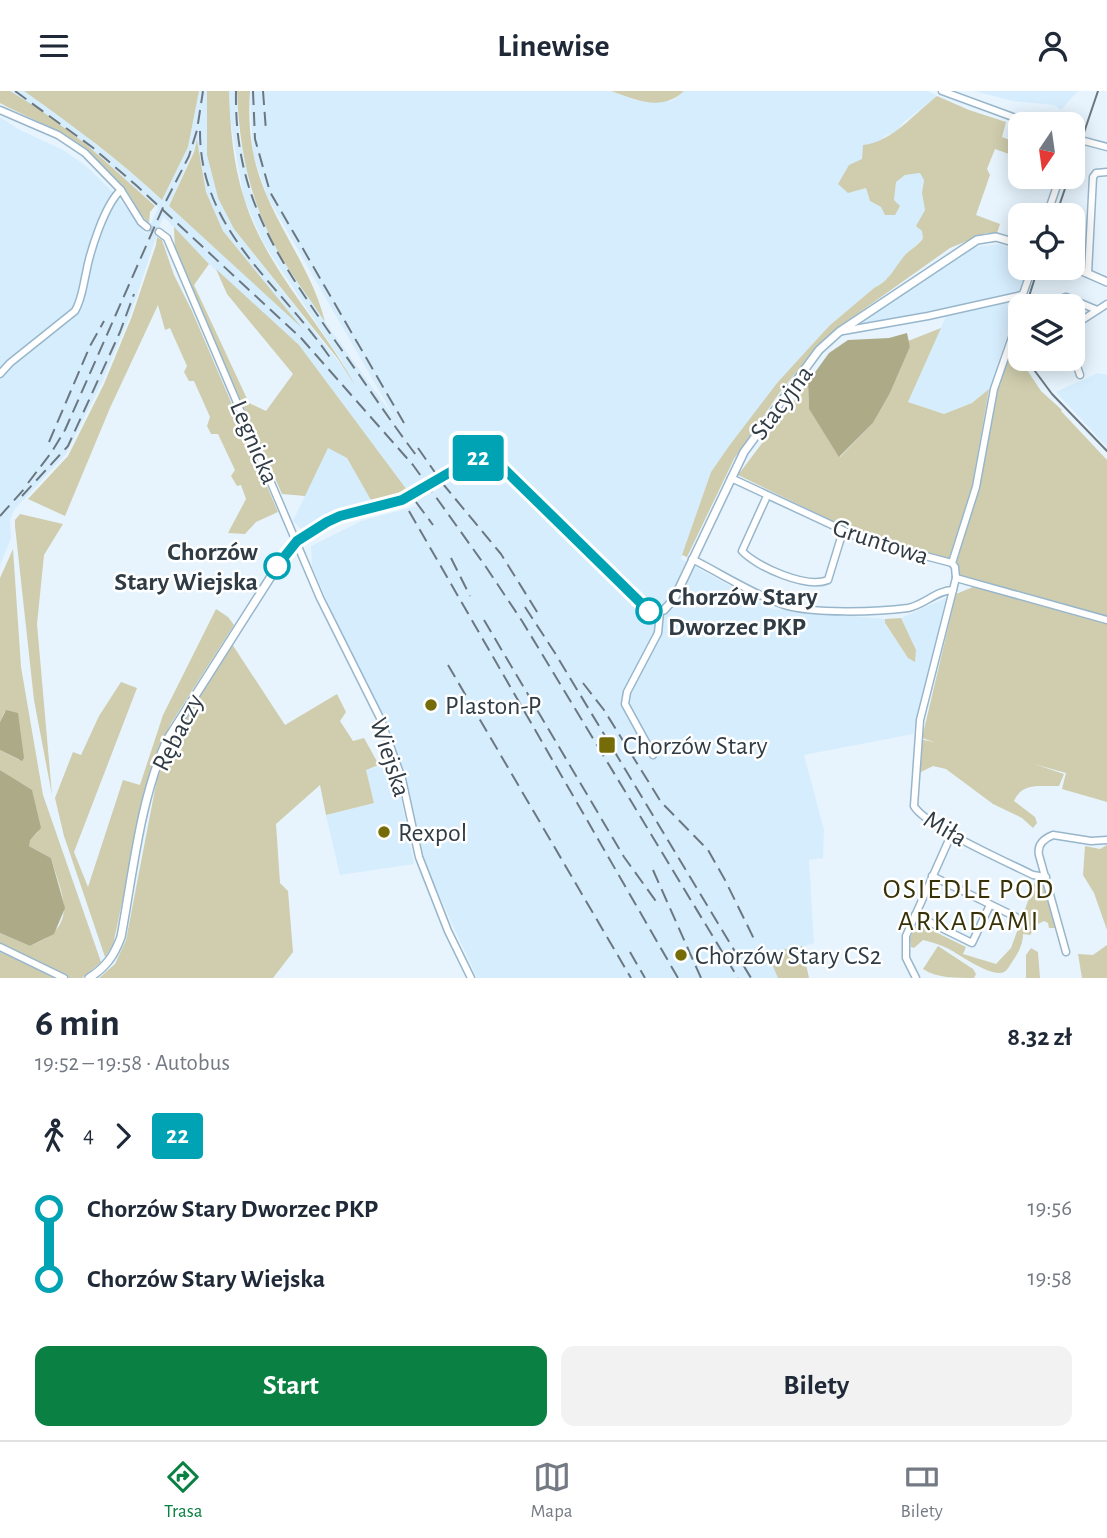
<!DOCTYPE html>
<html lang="pl">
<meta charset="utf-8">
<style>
body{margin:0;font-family:"Alegreya Sans",sans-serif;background:#f2f2f3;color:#1f2937;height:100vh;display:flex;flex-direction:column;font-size:26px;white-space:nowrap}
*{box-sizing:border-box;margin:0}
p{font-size:23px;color:#747a83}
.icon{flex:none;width:38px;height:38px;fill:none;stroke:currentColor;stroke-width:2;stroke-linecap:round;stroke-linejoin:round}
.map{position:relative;height:887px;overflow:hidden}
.side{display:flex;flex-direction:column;background:#fff;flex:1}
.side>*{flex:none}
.badge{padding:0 14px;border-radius:5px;font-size:24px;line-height:46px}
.needle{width:46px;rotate:193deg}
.controls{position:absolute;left:1008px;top:21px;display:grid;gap:14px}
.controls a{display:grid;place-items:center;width:77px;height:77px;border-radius:14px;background:#fff;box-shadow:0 4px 18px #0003;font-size:35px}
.map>.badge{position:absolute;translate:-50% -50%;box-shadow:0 0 0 4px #fff}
.legs{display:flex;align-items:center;gap:10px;height:77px;padding:0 35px;font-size:23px}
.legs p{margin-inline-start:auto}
.head{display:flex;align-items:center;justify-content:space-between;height:119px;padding:0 35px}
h1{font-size:38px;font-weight:600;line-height:52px}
.button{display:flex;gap:14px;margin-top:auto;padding:14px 35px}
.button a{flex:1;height:80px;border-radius:14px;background:#0b8043;color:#fff;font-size:28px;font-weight:600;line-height:80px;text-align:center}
.button a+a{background:#f2f2f3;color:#1f2937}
ul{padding:0 35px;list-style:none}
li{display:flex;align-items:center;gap:24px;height:70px;font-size:26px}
li i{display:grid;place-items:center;width:10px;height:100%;margin:0 9px;background:currentColor}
li i::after{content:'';width:18px;height:18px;margin:-9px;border:5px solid;border-radius:50%;background:#fff}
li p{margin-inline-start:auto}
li:first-child i{background:linear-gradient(#0000 50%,currentColor 0)}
li:last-child i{background:linear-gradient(currentColor 50%,#0000 0)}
header{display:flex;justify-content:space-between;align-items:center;height:91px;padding:0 35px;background:#fff;font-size:32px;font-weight:600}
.tab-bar{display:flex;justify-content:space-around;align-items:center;height:98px;border-top:2px solid #e0e1e3;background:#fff;font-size:19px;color:#747a83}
.tab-bar a{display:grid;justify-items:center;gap:4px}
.tab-bar .selected{color:#0b8043}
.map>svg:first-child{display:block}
</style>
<header><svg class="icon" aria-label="menu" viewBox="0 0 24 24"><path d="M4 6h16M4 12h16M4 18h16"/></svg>Linewise<svg class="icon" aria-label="person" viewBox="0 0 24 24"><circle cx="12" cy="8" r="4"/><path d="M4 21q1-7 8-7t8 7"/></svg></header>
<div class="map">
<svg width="1107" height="887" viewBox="0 0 1107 887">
<rect width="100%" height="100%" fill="#e7f4fd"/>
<g fill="#d6edfd" fill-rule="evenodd">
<path d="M 10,0 L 24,0 L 70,32 L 140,89 L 162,109 L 188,56 L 199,0 L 207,0 L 207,64 L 218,107 L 234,138 L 349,284 L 341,269 L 264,153 L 244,108 L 230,28 L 229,0 L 237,0 L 239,44 L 251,99 L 271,147 L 325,231 L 396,329 L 267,105 L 253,63 L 250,0 L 611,0 L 638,10 L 672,10 L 684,0 L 928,0 L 937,5 L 904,31 L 896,41 L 885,45 L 877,53 L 866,97 L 870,110 L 881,116 L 894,109 L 896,91 L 905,84 L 920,82 L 924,89 L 922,102 L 925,119 L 922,140 L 923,147 L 900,170 L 897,177 L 882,194 L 874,197 L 829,235 L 777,292 L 729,355 L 711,381 L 681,468 L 772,518 L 885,528 L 885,533 L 908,567 L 915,571 L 916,559 L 901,527 L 946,507 L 913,643 L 804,664 L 824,739 L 823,767 L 809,769 L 814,852 L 769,866 L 778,887 L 477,887 L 423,769 L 410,703 L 312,475 L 311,455 L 361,430 L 417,415 L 415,407 L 409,399 L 407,399 L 299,254 L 209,173 L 163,125 L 130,225 L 102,291 L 66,363 L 14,419 L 10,429 L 11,447 L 0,474 L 0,26 L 18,38 L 65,60 L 86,75 L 115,103 L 146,143 L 158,117 L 87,54 ZM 197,51 L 206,101 L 223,140 L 296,231 L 169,115 Z"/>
<polygon points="974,0 1078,0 1061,19 1054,14 1013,10"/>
<polygon points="1000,153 1020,161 1020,177 1030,177 1022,199 1018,201 859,235 859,232 962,163 974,156"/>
<polygon points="1019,209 989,298 972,312 944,323 908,311 946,225"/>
<polygon points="1098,282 1107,284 1107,356 1056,301"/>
<polygon points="328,357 347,367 372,411 301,438 293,430"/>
<polygon points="394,671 414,773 340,784 326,724 374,712 366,679"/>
</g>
<g fill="#cfcdad">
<path d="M 0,0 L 10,0 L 39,18 L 87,54 L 155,115 L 150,121 L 149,132 C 137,122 133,105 121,93 C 105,76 88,59 68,47 C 47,33 22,24 0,12 Z"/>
<path d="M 24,0 L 199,0 L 188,56 L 162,109 C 120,69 72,34 24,0 Z"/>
<path d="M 207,0 L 229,0 C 230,35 233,73 244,107 C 265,177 322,232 356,296 L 338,268 L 234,138 L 218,107 L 207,64 Z"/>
<path d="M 237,0 L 250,0 C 248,27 250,55 258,81 C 274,134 312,177 325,231 C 307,203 284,175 270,145 C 247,97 239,52 237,0 Z"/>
<path d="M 611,0 L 684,0 C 662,21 636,9 611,0 Z"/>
<path d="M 937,5 L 969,19 L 1006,31 L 1002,46 L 1020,53 L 1020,67 L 995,58 L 987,78 L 990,84 L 976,124 L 1000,133 L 997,142 L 986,142 L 950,157 L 836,238 L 816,257 L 780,301 L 734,368 L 687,466 L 682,464 L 711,381 L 729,355 L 777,292 L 829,235 L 874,197 C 890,190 895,175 906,163 C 912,157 919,154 923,147 L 922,140 L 916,135 L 925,119 L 922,102 L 924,89 L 920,82 L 905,84 L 896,91 L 894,109 L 900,115 L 895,124 L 885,124 L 881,116 L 870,110 L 866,97 L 848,102 L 838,93 L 849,74 L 862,68 L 863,54 C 892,51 914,23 937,5 Z"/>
<polygon points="197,49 206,101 223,140 302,237 169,115 194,61"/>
<polygon points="174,136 209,173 194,194 249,312 266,320 293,283 227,203 216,178 299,254 407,399 372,411 347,367 328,357 305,405 282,403 175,160"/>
<polygon points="157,146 162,149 174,184 192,220 278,421 256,431 245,443 228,442 246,408 241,394 237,395 231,385 235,379 218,343 211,343 207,335 210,326 194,290 189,290 184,281 187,275 170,237 165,239 158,214 110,317 65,425 28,408 68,365 104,293 132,225 156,154"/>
<polygon points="941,237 908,311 944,323 972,312 989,298 972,396 949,468 863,445 738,384 808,291 809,318 840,366 873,332 890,302 910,256 908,250"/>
<polygon points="1005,270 1021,270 1041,300 1062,319 1061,320 1107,369 1107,528 960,486 957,470 977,399 989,323"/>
<polygon points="20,423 63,433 44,464 37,533 52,704 34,609 15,435 15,429"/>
<path d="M 13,458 L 21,576 L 43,704 L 101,871 L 82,887 L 68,887 L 0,854 L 0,842 L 30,855 C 80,835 63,808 51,767 L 29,755 L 29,749 L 38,741 L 32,700 L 0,679 L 0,659 L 19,669 L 5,620 L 0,631 L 0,487 Z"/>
<path d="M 973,496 L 1107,532 L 1107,711 L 1062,698 L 1066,682 L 1034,673 L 1064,683 L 1059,695 C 1040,696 1023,690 1014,710 L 1035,726 L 1037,732 L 1033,737 L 1022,727 L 993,713 L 946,678 L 933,675 L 919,682 L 919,648 L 934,651 L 922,647 L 956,503 Z"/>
<polygon points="216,518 228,526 234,534 170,634 147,694 113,854 105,866 64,745 55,707 73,661 81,664 99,625 121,591 137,597 74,761 88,796 123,689 140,694 163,624"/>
<polygon points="901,527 916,559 915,571 908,567 885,532 885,528"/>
<polygon points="232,553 285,634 337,603 346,621 340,630 353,650 364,647 379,674 366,679 374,712 326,724 320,694 276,733 280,792 288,800 293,861 273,887 99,887 115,873 126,849 157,688 179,635"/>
<polygon points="1107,754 1107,839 1094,802 1083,784 1085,755 1100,758"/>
<path d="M 1036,788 L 1045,794 L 1057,837 L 1049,837 L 1048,832 L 1044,830 L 1038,833 L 1030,844 L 1023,843 C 1023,852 1019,861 1014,868 C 1011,872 1008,879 1004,881 C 992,887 960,864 949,858 C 941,854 932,851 923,849 L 914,857 L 911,856 L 910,847 L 917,832 L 966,856 L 963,863 L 996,873 L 1011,857 Z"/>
<polygon points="1107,854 1107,887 1082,887 1078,863 1093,864"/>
<polygon points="802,855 809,887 778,887 768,864 792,856"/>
<path d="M 938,855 L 973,878 L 976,883 L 974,887 C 956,887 936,887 923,878 Z"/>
<polygon points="1031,857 1038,861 1040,887 1026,887 1026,864"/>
<polygon points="0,861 59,887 0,887"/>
</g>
<g fill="#adaa88">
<polygon points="907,242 910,256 890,302 873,332 839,366 809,318 808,291 829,262 848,249 889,247"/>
<polygon points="6,619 18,622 24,667 22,670 0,659 0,631"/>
<polygon points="0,679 32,699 41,737 30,749 29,755 51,767 65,817 54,843 30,855 0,842"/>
</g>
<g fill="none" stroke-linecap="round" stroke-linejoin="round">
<polyline stroke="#c2cfd8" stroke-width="6" stroke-dasharray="6 3" stroke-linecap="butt" points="147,136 159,141"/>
<polyline stroke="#c2cfd8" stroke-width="7" stroke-dasharray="7 3.5" stroke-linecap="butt" points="412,404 449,383"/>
<defs>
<g id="minor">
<polyline points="942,0 1032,33"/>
<polyline points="0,19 58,44 85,62 121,99 141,131 147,136"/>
<polyline points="1073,47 1107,56"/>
<polyline points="1047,124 1060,86"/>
<polyline points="159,141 167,147 320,507 381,629 402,688 419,766 448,840 471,887"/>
<polyline points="1088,182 1093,86 1096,82 1107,81"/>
<polyline points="1059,215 1061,208 1066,206 1097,219"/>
<polyline points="1073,235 1107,213"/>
<polyline points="843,240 928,225 1018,205 1023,203 1032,177"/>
<polyline points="1073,264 1080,284"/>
<path d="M 0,283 L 10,272 L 75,220 C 82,208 83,195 86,182 C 90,160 105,113 121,99"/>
<path d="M 731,387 L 864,449 L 952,472 L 955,476 L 956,487 L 920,629 L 914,715 C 925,735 1009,772 1033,784 L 1046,786"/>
<path d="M 767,405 L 742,460 C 757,476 807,498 828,489 L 843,440"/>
<path d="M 692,468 C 722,483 752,503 784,514 C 813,523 877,521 908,517 C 924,514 937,499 953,499"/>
<polyline points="952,472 976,396 994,298 1016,235 1023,203"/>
<polyline points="956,487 1107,529"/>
<polyline points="653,664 625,613 627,601 658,542 660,521"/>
<polyline points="932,785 1016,826"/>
<polyline points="915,824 972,852 990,814"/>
<polyline points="0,856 64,887"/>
<path d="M 1066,861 L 1039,764 C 1037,754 1043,748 1053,744 L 1091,750 L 1107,749"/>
<polyline points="916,887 906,867 906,845 952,742"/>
</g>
<g id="tertiary">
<polyline points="1073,176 1107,191"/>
<path d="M 449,383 C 463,373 475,363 493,370 L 643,515 L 653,521 L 664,519 L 674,508 L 744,361 L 819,259 L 839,241 L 977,149 L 996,146 L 1020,153"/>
<path d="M 89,887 C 106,876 114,865 121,846 C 133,782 140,708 167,649 L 284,465 C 316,420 368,426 412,404"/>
</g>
</defs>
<use href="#minor" stroke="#98b6cb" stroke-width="9"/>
<use href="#tertiary" stroke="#98b6cb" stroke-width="10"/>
<use href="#minor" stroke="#fff" stroke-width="6"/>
<use href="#tertiary" stroke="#fff" stroke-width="7"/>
<g stroke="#6c7881" stroke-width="2">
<polyline points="1073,74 1098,0"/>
<polyline points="1056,124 1069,86"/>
<polyline points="1026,215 1038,177"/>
<polyline points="1020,229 1020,253"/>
<polyline points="1026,268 1052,303 1107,360"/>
</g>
<g stroke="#6c7881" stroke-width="2" stroke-dasharray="14 7" stroke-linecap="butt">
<polyline points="15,0 92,56 137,95 301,247 413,374 486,476 522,530 738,887"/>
<path d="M 236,0 C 234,106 278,167 336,251 C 364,290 390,330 419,368"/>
<polyline points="253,0 255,48 270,101 404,332"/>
<polyline points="263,0 266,40"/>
<path d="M 200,40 C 200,141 279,191 331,268"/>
<polyline points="49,351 90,255 104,230"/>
<polyline points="418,357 443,393 501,463 539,524"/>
<polyline points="28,392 51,362 65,339 165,112 189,65 197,39 203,0"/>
<polyline points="22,405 68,355 120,241 134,203"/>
<polyline points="416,411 433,434"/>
<polyline points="409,420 678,887"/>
<polyline points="0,425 26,396"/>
<polyline points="451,467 470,505"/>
<polyline points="525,516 555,562 751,887"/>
<polyline points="484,529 624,766 658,813"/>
<polyline points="448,574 631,887"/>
<polyline points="583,592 604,619 661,711 708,759 725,789 756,852"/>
<polyline points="653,779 701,887"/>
<polyline points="630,861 645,887"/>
</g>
</g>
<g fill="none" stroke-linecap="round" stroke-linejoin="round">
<defs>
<polyline id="line-1" points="277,475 297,450 327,431 340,425 402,409 473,368 485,367 502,376 649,520"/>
</defs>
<use href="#line-1" stroke="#fff" stroke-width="16"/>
<use href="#line-1" stroke="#00a3b4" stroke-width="10"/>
</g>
<g fill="#fff" stroke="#00a3b4" stroke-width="3.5">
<circle cx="277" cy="475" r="12"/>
<circle cx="649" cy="520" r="12"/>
</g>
<g fill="#756c07" stroke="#fff" stroke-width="2.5">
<circle cx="431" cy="614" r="7"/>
<rect x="598" y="645" width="18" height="18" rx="3.5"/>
<circle cx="384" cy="741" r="7"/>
<circle cx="681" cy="864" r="7"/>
</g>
<g text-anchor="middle" stroke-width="5" stroke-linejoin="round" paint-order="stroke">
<g font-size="26" fill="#303c45" stroke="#fff">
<text transform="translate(781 311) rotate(-53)" y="9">Stacyjna</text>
<text transform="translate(255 351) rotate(67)" y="9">Legnicka</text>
<text transform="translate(881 450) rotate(18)" y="9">Gruntowa</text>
<text transform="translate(177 641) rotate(-63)" y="9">Rębaczy</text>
<text transform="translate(391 666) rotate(72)" y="9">Wiejska</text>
<text transform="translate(946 737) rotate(31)" y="9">Miła</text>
</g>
<g font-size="26" font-weight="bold" fill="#303c45" stroke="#fff" text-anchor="end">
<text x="258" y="469">Chorzów<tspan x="258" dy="30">Stary Wiejska</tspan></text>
<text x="668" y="514" text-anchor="start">Chorzów Stary<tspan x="668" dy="30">Dworzec PKP</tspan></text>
</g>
<g font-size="26" fill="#303c45" stroke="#fff" text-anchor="start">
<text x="445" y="623">Plaston-P</text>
<text x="623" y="663">Chorzów Stary</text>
<text x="398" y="750">Rexpol</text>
<text x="695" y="873">Chorzów Stary CS2</text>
</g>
<g font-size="28" letter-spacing="2" fill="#363106" stroke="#fff">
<text x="969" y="807">OSIEDLE POD<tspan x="969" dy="32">ARKADAMI</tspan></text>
</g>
</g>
</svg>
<div class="controls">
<a><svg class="needle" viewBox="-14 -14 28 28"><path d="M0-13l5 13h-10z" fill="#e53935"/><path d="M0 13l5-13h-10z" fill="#747a83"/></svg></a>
<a><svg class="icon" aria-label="locate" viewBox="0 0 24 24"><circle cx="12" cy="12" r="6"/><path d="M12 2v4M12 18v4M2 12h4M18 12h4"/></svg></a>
<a><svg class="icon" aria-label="layers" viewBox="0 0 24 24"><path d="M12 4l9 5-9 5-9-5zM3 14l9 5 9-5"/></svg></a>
</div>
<b class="badge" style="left:478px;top:367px;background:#00a3b4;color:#fff">22</b>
</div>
<section class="side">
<div class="head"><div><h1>6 min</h1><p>19:52 – 19:58 · Autobus</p></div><b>8.32 zł</b></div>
<div class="legs"><svg class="icon" aria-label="walk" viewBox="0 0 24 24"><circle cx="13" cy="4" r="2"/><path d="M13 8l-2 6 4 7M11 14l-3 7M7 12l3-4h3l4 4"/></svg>4<svg class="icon" aria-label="forward" viewBox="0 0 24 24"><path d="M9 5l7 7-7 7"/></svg><b class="badge" style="background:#00a3b4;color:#fff">22</b></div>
<ul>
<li><i style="color:#00a3b4"></i><b>Chorzów Stary Dworzec PKP</b><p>19:56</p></li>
<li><i style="color:#00a3b4"></i><b>Chorzów Stary Wiejska</b><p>19:58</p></li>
</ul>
<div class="button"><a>Start</a><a>Bilety</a></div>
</section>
<nav class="tab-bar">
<a class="selected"><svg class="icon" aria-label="directions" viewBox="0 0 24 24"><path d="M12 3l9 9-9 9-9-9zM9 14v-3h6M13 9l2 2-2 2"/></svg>Trasa</a>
<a><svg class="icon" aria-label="map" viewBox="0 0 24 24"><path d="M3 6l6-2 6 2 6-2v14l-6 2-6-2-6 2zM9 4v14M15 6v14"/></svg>Mapa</a>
<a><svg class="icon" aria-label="tickets" viewBox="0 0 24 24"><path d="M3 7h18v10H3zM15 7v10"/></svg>Bilety</a>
</nav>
